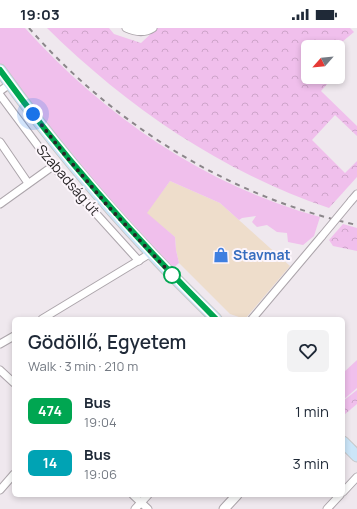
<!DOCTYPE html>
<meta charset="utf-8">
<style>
body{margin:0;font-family:Manrope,sans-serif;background:#f2f2f3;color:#1f2937;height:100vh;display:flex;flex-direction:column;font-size:15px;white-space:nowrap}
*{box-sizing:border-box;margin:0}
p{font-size:13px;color:#747a83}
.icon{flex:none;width:22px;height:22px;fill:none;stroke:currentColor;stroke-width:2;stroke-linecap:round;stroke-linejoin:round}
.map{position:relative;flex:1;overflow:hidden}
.panel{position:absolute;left:12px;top:289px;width:333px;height:180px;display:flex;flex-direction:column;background:#fff;border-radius:6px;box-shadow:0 2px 6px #0003}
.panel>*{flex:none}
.badge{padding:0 8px;border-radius:6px;font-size:14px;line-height:26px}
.needle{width:26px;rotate:243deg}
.tools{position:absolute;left:301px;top:12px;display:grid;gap:8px}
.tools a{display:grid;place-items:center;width:44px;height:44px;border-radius:6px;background:#fff;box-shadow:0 2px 6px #0003;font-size:20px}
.you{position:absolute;width:20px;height:20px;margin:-10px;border:3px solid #fff;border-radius:50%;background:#1a73e8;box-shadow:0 0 0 6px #1a73e833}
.map>.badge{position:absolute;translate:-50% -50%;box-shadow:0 0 0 2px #fff}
.round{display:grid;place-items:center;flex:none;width:42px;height:42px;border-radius:6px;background:#f2f2f3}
.overview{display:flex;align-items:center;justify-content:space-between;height:68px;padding:0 16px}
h1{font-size:19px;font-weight:600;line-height:30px}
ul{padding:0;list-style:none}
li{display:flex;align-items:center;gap:12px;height:52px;padding:0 16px}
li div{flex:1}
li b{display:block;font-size:15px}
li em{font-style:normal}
li .badge{min-width:44px;font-weight:700;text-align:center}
.status{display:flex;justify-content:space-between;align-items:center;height:28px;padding:0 20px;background:#fff;direction:ltr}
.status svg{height:11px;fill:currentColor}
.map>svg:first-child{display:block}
</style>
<div class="status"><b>19:03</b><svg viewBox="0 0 49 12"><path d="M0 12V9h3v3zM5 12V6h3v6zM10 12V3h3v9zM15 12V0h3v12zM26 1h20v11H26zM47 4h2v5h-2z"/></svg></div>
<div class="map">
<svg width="357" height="481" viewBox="0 0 357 481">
<defs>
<pattern id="forest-crowns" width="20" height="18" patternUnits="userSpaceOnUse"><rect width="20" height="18" fill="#f0bfec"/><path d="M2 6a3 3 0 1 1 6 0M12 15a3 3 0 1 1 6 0" fill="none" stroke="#cea4ca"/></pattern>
</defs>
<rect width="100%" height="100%" fill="#efe8ee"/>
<polygon fill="#eeddcb" points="170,153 220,175 290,238 245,291 230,286 179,235 176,222 175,209 146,185"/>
<g fill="#f0bfec">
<path d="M 0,0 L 25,0 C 104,88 206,158 320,189 L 314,208 L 303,217 L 288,214 L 287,205 L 277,204 L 267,197 L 257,199 L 252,194 L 256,188 L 242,190 L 239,192 L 220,175 L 170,153 L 147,185 L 175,209 L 176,222 L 179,235 L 173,240 L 117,183 L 0,38 Z"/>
<polygon points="357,332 357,360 343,372 343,345"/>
</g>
<g fill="url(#forest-crowns)">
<path d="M 47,0 L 109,0 L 114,6 L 141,15 L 157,0 L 350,0 L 354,4 L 336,19 L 308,19 L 308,49 L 325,49 L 329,54 L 321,63 L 357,98 L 357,108 L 335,87 L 312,112 L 345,145 L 357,133 L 357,149 L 329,180 C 222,144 127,79 47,0 Z"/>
<polygon points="343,196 357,200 357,223 333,218 329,212"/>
<polygon points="357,362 357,376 344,387 343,373"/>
</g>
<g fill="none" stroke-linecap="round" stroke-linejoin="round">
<defs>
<g id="minor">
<path d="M 126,0 C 135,4 144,6 153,0"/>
<polyline points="0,63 10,56"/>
<polyline points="0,67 53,138 139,233"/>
<polyline points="0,114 28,155"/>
<polyline points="351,173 357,166"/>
<polyline points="0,176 53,138"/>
<polyline points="42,291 151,225"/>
<polyline points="252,291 322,208"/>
<polyline points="0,316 14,308"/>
<polyline points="0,342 14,355"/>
<polyline points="0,462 14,446"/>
<polyline points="343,464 357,449"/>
<polyline points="133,467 148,481"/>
<polyline points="135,481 148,467"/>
<polyline points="327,481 340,467"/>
</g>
<polyline id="tertiary" points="224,481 237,467"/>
<g id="primary">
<path d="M 0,42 C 46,106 96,167 150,224 C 171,247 194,269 216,291"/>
<polyline points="343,414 357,428"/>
</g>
</defs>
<use href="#minor" stroke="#aca5ab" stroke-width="9"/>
<use href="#tertiary" stroke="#aca5ab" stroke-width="11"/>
<use href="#primary" stroke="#c7c6c7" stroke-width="13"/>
<use href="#minor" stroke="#fff" stroke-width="7"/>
<use href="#tertiary" stroke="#fff" stroke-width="9"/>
<use href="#primary" stroke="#cce6f9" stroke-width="11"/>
<path stroke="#8b868a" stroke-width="2" stroke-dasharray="5 5" stroke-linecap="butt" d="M 29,0 C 115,98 230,169 357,197"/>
<defs>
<polyline id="minor-bridge" points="322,208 351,173"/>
</defs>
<use href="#minor-bridge" stroke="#aca5ab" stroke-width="9" stroke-linecap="butt"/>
<use href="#minor-bridge" stroke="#fff" stroke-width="7"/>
</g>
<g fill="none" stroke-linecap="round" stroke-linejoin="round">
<defs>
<path id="line" d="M 0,42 C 65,132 138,213 216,291"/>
</defs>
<use href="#line" stroke="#fff" stroke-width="9"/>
<use href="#line" stroke="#00a651" stroke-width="6"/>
<polyline stroke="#272426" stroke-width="4" stroke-dasharray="0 7.2" points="33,86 65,127 107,177 172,247"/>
</g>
<defs>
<symbol id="shop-bare" viewBox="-9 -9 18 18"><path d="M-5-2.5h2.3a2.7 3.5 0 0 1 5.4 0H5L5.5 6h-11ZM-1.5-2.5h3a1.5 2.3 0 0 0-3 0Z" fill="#3f7fe0" stroke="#fcf5fb" stroke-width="2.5" paint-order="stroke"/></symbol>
</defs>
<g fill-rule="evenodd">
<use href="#shop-bare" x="210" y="216" width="22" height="22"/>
</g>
<circle fill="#fff" stroke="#00a651" stroke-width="2" cx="172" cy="247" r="8"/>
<g text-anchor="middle" stroke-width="4" stroke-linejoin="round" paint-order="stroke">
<g font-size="14" fill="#272426" stroke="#fcf5fb">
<text transform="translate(68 152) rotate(49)" y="5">Szabadság út</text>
</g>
<g font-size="14" font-weight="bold" fill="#366cbe" stroke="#fcf5fb" text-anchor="start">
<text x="233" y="232">Stavmat</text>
</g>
</g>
</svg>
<div class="tools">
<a><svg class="needle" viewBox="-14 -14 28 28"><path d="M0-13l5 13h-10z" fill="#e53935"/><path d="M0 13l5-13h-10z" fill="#747a83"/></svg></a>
</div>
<div class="you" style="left:33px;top:86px"></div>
<section class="panel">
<div class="overview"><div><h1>Gödöllő, Egyetem</h1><p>Walk · 3 min · 210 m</p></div><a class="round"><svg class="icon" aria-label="heart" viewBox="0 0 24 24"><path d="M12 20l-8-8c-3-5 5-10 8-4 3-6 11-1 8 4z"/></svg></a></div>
<ul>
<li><span class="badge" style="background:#00a651;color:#fff">474</span><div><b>Bus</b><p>19:04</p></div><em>1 min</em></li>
<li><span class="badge" style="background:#00a3b4;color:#fff">14</span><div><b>Bus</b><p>19:06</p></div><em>3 min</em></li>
</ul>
</section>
</div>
